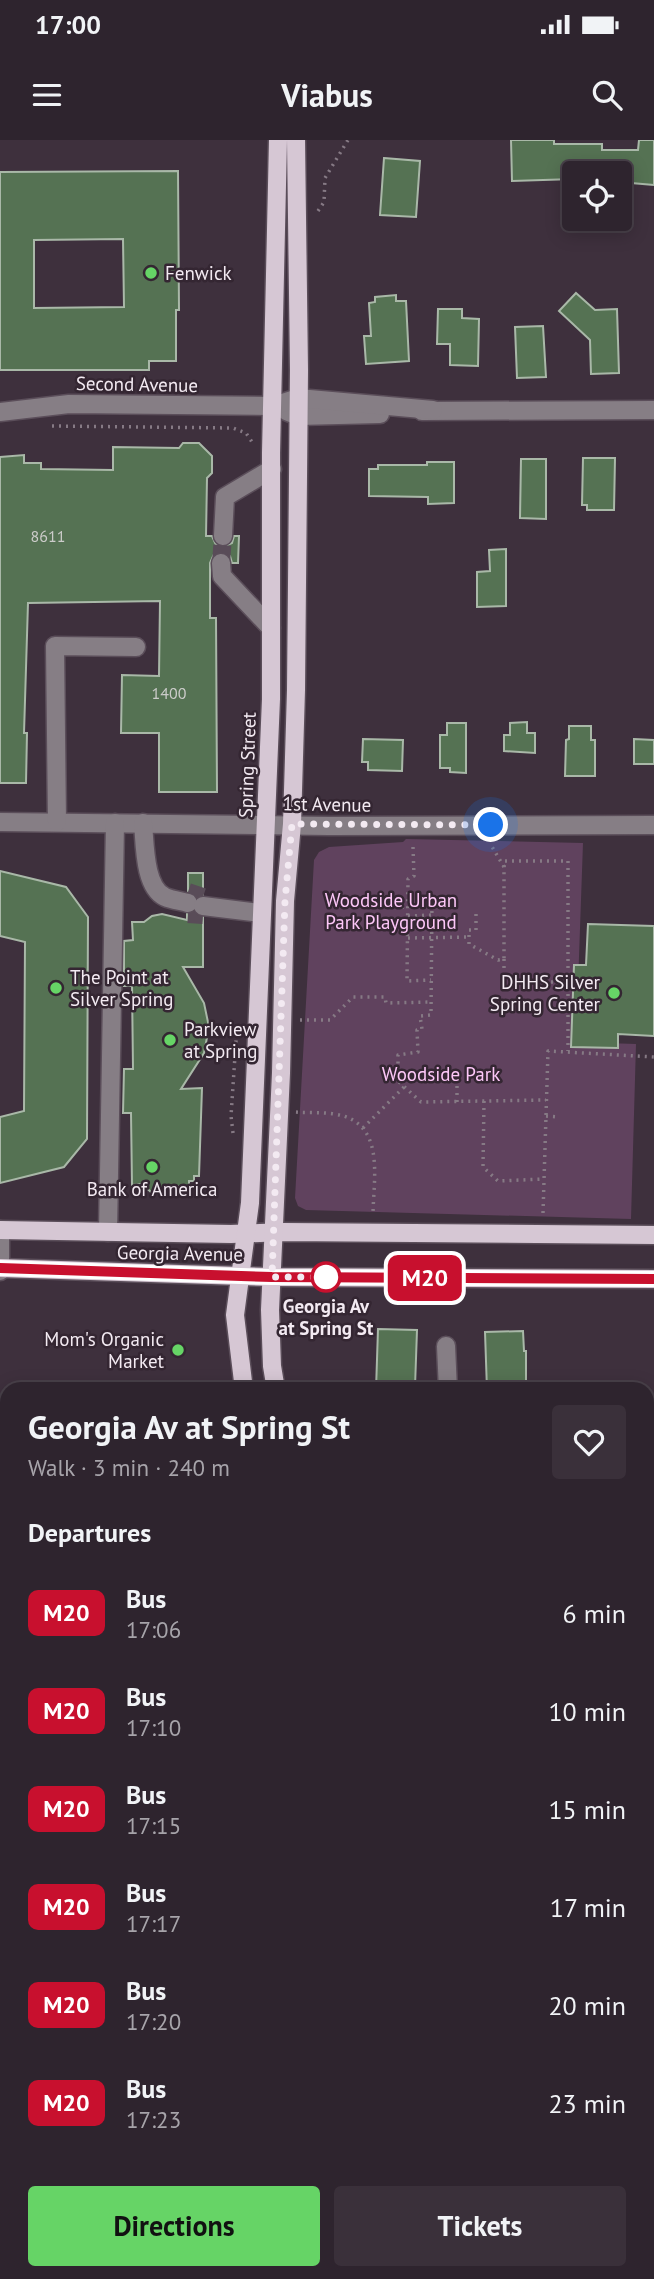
<!DOCTYPE html>
<meta charset="utf-8">
<style>
body{margin:0;font-family:"PT Sans",sans-serif;background:#3a303a;color:#f1f3f6;height:100vh;display:flex;flex-direction:column;font-size:26px;white-space:nowrap}
*{box-sizing:border-box;margin:0}
p{font-size:23px;color:#a7a4aa}
.icon{flex:none;width:38px;height:38px;fill:none;stroke:currentColor;stroke-width:2;stroke-linecap:round;stroke-linejoin:round}
.map{position:relative;flex:1;overflow:hidden}
.side{position:absolute;left:0px;top:1242px;width:654px;height:898px;display:flex;flex-direction:column;background:#2e242e;border-radius:21px 21px 0 0;box-shadow:0 4px 18px #0003,0 0 0 2px #49414a}
.side>*{flex:none}
.badge{padding:0 14px;border-radius:10px;font-size:24px;line-height:46px}
.fabs{position:absolute;left:562px;top:21px;display:grid;gap:14px}
.fabs a{display:grid;place-items:center;width:70px;height:70px;border-radius:7px;background:#2e242e;box-shadow:0 4px 18px #0003,0 0 0 2px #49414a;font-size:35px}
.you{position:absolute;width:35px;height:35px;margin:-18px;border:5px solid #fff;border-radius:50%;background:#1a73e8;box-shadow:0 0 0 10px #1a73e833}
.map>.badge{position:absolute;translate:-50% -50%;box-shadow:0 0 0 4px #fff}
h2{padding:0 28px;font-size:26px;line-height:63px}
.round{display:grid;place-items:center;flex:none;width:74px;height:74px;border-radius:7px;background:#3a303a}
.summary{display:flex;align-items:center;justify-content:space-between;height:119px;padding:0 28px}
h1{font-size:33px;font-weight:700;line-height:52px}
.primary-button{display:flex;gap:14px;margin-top:auto;padding:14px 28px}
.primary-button a{flex:1;height:80px;border-radius:7px;background:#66d466;color:#111;font-size:28px;font-weight:700;line-height:80px;text-align:center}
.primary-button a+a{background:#3a303a;color:#f1f3f6}
ul{padding:0;list-style:none}
li{display:flex;align-items:center;gap:21px;height:98px;padding:0 28px}
li div{flex:1}
li b{display:block;font-size:26px}
li em{font-style:normal}
li .badge{min-width:77px;font-weight:700;text-align:center}
.status{display:flex;justify-content:space-between;align-items:center;height:49px;padding:0 35px;background:#2e242e;direction:ltr}
.status svg{height:19px;fill:currentColor}
header{display:flex;justify-content:space-between;align-items:center;height:91px;padding:0 28px;background:#2e242e;font-size:32px;font-weight:700}
.map>svg:first-child{display:block}
</style>
<div class="status"><b>17:00</b><svg viewBox="0 0 49 12"><path d="M0 12V9h3v3zM5 12V6h3v6zM10 12V3h3v9zM15 12V0h3v12zM26 1h20v11H26zM47 4h2v5h-2z"/></svg></div>
<header><svg class="icon" aria-label="menu" viewBox="0 0 24 24"><path d="M4 6h16M4 12h16M4 18h16"/></svg>Viabus<svg class="icon" aria-label="search" viewBox="0 0 24 24"><circle cx="10" cy="10" r="6"/><path d="M15 15l6 6"/></svg></header>
<div class="map">
<svg width="654" height="2139" viewBox="0 0 654 2139">
<rect width="100%" height="100%" fill="#3e303d"/>
<polygon fill="#60425e" points="406,699 583,703 576,902 636,904 631,1079 306,1070 298,1066 295,1058 314,720 319,712 329,707 403,702"/>
<g fill="#557253" stroke="#a9b8a8" stroke-width="2" fill-rule="evenodd">
<polygon points="511,0 554,0 554,4 602,4 602,10 638,10 639,0 654,0 654,45 620,42 620,33 574,33 574,39 512,41"/>
<polygon points="384,18 420,21 416,77 380,75"/>
<path d="M 178,31 L 179,170 L 176,170 L 176,221 L 149,221 L 149,230 L 0,230 L 0,32 ZM 123,99 L 124,167 L 34,168 L 34,100 Z"/>
<polygon points="576,153 595,170 617,169 619,233 591,234 590,200 559,171"/>
<polygon points="396,155 396,161 406,161 409,221 366,224 364,196 371,196 369,163 375,162 375,157"/>
<polygon points="438,169 462,169 462,178 479,179 478,226 450,225 450,204 437,204"/>
<polygon points="543,186 546,237 517,238 515,187"/>
<polygon points="183,303 199,303 212,316 212,333 207,338 206,396 212,396 216,405 223,407 232,403 234,396 239,396 238,423 232,423 230,416 221,412 214,414 210,423 210,478 216,478 217,652 159,652 159,593 121,593 122,535 159,536 160,461 28,463 24,593 27,593 26,643 0,643 0,317 24,315 24,323 41,323 41,329 113,330 113,307 179,308"/>
<polygon points="583,318 615,318 614,370 587,370 587,365 582,365"/>
<polygon points="521,319 546,319 546,379 520,378"/>
<polygon points="427,322 454,322 454,363 428,364 428,357 369,356 369,329 378,329 378,325 427,325"/>
<polygon points="506,409 506,466 477,467 477,432 490,431 489,410"/>
<polygon points="527,582 527,593 535,593 535,613 504,611 504,595 510,595 510,583"/>
<polygon points="447,583 466,583 466,633 450,632 450,628 440,628 440,595 447,595"/>
<polygon points="569,586 591,586 591,600 595,600 595,636 565,636 566,600 569,599"/>
<polygon points="363,599 403,600 402,631 368,630 368,622 362,622"/>
<polygon points="634,599 654,600 654,624 634,624"/>
<polygon points="0,731 66,747 88,777 87,999 64,1027 0,1043 0,977 24,971 25,802 0,796"/>
<polygon points="188,733 203,733 203,755 197,757 188,751"/>
<polygon points="194,772 203,777 203,827 183,827 204,863 209,887 204,913 181,949 202,948 199,1036 194,1036 194,1041 189,1041 189,1046 178,1046 171,1052 161,1054 151,1052 142,1044 132,1045 131,973 123,973 124,929 133,929 132,846 124,846 124,801 133,800 132,782 144,782 152,776 162,774 187,780 187,774"/>
<polygon points="588,784 654,786 654,896 618,894 618,908 571,907 574,825 586,825"/>
<polygon points="378,1189 417,1190 415,1247 412,1247 412,1250 376,1250"/>
<polygon points="523,1191 524,1211 526,1211 526,1250 487,1250 485,1192"/>
</g>
<g fill="none" stroke-linecap="round" stroke-linejoin="round">
<g stroke="#594c58" stroke-width="18" stroke-dasharray="18 9" stroke-linecap="butt">
<polyline points="221,423 223,396"/>
<polyline points="188,752 203,757"/>
<polyline points="188,774 203,775"/>
</g>
<defs>
<g id="minor">
<polyline points="286,271 298,276 380,274"/>
<polyline points="422,271 654,270"/>
<polyline points="0,272 69,264 273,266 298,258 433,270"/>
<polyline points="223,396 225,357 272,329"/>
<polyline points="221,423 222,436 271,488"/>
<polyline points="0,682 329,686 654,685"/>
<polyline points="57,682 55,506 136,507"/>
<path d="M 143,683 C 145,704 144,747 165,757 C 172,760 181,761 188,763"/>
<polyline points="203,766 260,773"/>
<polyline points="108,1092 115,683"/>
<polyline points="0,1131 0,1090"/>
<polyline points="446,1206 448,1250"/>
<polyline points="648,1360 654,1359"/>
<polyline points="0,1522 7,1539"/>
<polyline points="648,1602 654,1599"/>
<polyline points="648,1838 654,1836"/>
<polyline points="0,1839 7,1858"/>
<polyline points="0,2015 7,2012"/>
<polyline points="114,2133 116,2139"/>
</g>
<g id="major">
<polyline points="0,1090 231,1094 284,1092 654,1095"/>
<polyline points="0,1128 272,1137 654,1139"/>
<polyline points="244,1250 235,1175 250,1063 271,559 271,313 278,0"/>
<polyline points="276,1250 272,1226 270,1170 281,933 285,761 292,684 296,550 299,230 296,0"/>
<polyline points="0,1791 7,1787"/>
</g>
</defs>
<use href="#minor" stroke="#5b4e5a" stroke-width="21"/>
<use href="#major" stroke="#5b4e5a" stroke-width="21"/>
<g stroke="#867a85" stroke-width="3.5" stroke-dasharray="2 5" stroke-linecap="butt">
<polyline points="318,71 324,62 325,38 348,0"/>
<polyline points="52,286 233,288 246,293 252,302"/>
<polyline points="413,707 414,736 408,739 407,841 431,840"/>
<polyline points="504,727 504,721 568,721 568,911"/>
<polyline points="432,757 431,875 420,876 422,889 417,890 418,912 398,915 398,941 421,962 546,960"/>
<polyline points="374,767 408,767"/>
<polyline points="476,774 476,790 469,790 469,804 498,820 504,819 504,727 491,705"/>
<polyline points="408,776 432,775"/>
<polyline points="408,798 469,797"/>
<polyline points="504,819 504,842 568,842"/>
<polyline points="300,880 330,880 353,857 385,857 386,863 431,862"/>
<polyline points="484,961 483,1027 498,1041 544,1039"/>
<polyline points="457,962 457,944"/>
<path d="M 296,972 C 308,973 321,972 334,974 C 385,981 374,1035 373,1072"/>
<polyline points="546,976 559,977"/>
<polyline points="363,988 404,947"/>
<polyline points="233,993 231,976 237,886"/>
<polyline points="543,1073 548,911 654,917"/>
<polyline points="554,2133 557,2139"/>
</g>
<use href="#minor" stroke="#867e85" stroke-width="18"/>
<use href="#major" stroke="#d6c7d4" stroke-width="18"/>
</g>
<g fill="none" stroke-linecap="round" stroke-linejoin="round">
<defs>
<polyline id="line" points="0,1128 272,1137 654,1139"/>
</defs>
<use href="#line" stroke="#fff" stroke-width="16"/>
<use href="#line" stroke="#c8102e" stroke-width="10"/>
<polyline stroke="#f3eaf2" stroke-width="7" stroke-dasharray="0 12.6" points="326,1137 272,1137 285,761 292,684 491,685"/>
</g>
<g fill="#66d466" stroke="#342632" stroke-width="2.5">
<circle cx="151" cy="133" r="7"/>
<circle cx="56" cy="848" r="7"/>
<circle cx="614" cy="853" r="7"/>
<circle cx="170" cy="900" r="7"/>
<circle cx="152" cy="1027" r="7"/>
<circle cx="178" cy="1210" r="7"/>
</g>
<circle fill="#fff" stroke="#c8102e" stroke-width="3.5" cx="326" cy="1137" r="14"/>
<g text-anchor="middle" stroke-width="5" stroke-linejoin="round" paint-order="stroke">
<g font-size="16" fill="#ccccca">
<text x="48" y="402">8611</text>
<text x="169" y="559">1400</text>
</g>
<g font-size="19" fill="#f3eaf2" stroke="#342632" text-anchor="start">
<text x="165" y="140">Fenwick</text>
<text x="70" y="844">The Point at<tspan x="70" dy="22">Silver Spring</tspan></text>
<text x="600" y="849" text-anchor="end">DHHS Silver<tspan x="600" dy="22">Spring Center</tspan></text>
<text x="184" y="896">Parkview<tspan x="184" dy="22">at Spring</tspan></text>
<text x="152" y="1056" text-anchor="middle">Bank of America</text>
<text x="164" y="1206" text-anchor="end">Mom's Organic<tspan x="164" dy="22">Market</tspan></text>
</g>
<g font-size="19" fill="#f3eaf2" stroke="#342632">
<text transform="translate(137 244) rotate(1)" y="7">Second Avenue</text>
<text transform="translate(247 625) rotate(-88)" y="7">Spring Street</text>
<text transform="translate(327 664) rotate(1)" y="7">1st Avenue</text>
<text transform="translate(180 1113) rotate(1)" y="7">Georgia Avenue</text>
</g>
<g font-size="19" fill="#fdc7f8" stroke="#342632">
<text x="391" y="767">Woodside Urban<tspan x="391" dy="22">Park Playground</tspan></text>
<text x="441" y="941">Woodside Park</text>
</g>
<g font-size="19" font-weight="bold" fill="#f3eaf2" stroke="#342632">
<text x="326" y="1173">Georgia Av<tspan x="326" dy="22">at Spring St</tspan></text>
</g>
</g>
</svg>
<div class="fabs">
<a><svg class="icon" aria-label="locate" viewBox="0 0 24 24"><circle cx="12" cy="12" r="6"/><path d="M12 2v4M12 18v4M2 12h4M18 12h4"/></svg></a>
</div>
<div class="you" style="left:491px;top:685px"></div>
<b class="badge" style="left:425px;top:1138px;background:#c8102e;color:#fff">M20</b>
<section class="side">
<div class="summary"><div><h1>Georgia Av at Spring St</h1><p>Walk · 3 min · 240 m</p></div><a class="round"><svg class="icon" aria-label="heart" viewBox="0 0 24 24"><path d="M12 20l-8-8c-3-5 5-10 8-4 3-6 11-1 8 4z"/></svg></a></div>
<h2>Departures</h2>
<ul>
<li><span class="badge" style="background:#c8102e;color:#fff">M20</span><div><b>Bus</b><p>17:06</p></div><em>6 min</em></li>
<li><span class="badge" style="background:#c8102e;color:#fff">M20</span><div><b>Bus</b><p>17:10</p></div><em>10 min</em></li>
<li><span class="badge" style="background:#c8102e;color:#fff">M20</span><div><b>Bus</b><p>17:15</p></div><em>15 min</em></li>
<li><span class="badge" style="background:#c8102e;color:#fff">M20</span><div><b>Bus</b><p>17:17</p></div><em>17 min</em></li>
<li><span class="badge" style="background:#c8102e;color:#fff">M20</span><div><b>Bus</b><p>17:20</p></div><em>20 min</em></li>
<li><span class="badge" style="background:#c8102e;color:#fff">M20</span><div><b>Bus</b><p>17:23</p></div><em>23 min</em></li>
</ul>
<div class="primary-button"><a>Directions</a><a>Tickets</a></div>
</section>
</div>
